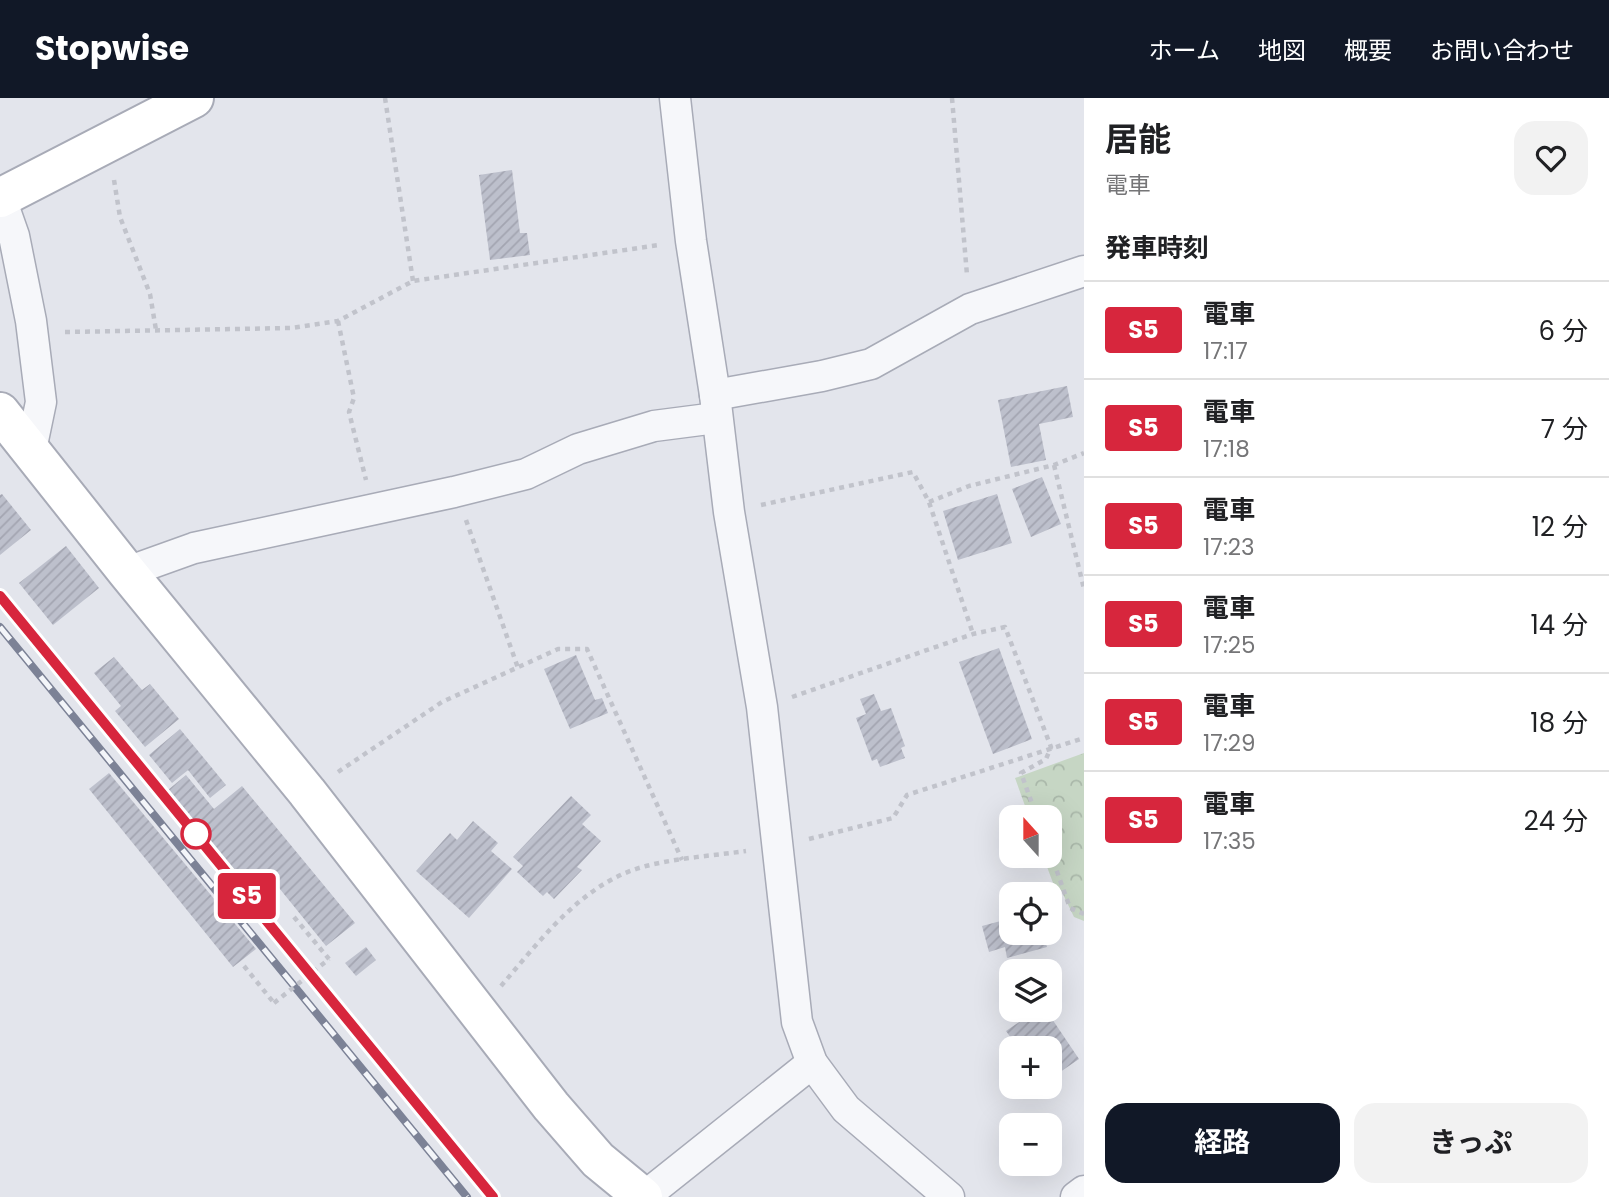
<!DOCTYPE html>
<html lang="ja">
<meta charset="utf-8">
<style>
body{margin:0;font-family:Poppins,"Noto Sans JP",sans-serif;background:#f2f2f2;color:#202124;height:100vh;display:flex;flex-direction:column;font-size:26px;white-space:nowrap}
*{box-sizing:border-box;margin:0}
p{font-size:23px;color:#757577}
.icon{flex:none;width:38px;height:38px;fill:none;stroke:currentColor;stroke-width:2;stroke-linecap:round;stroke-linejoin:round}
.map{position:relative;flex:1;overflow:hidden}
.sheet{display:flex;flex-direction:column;background:#fff;width:525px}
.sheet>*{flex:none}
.badge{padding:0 14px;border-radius:5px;font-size:24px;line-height:46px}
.needle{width:46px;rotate:339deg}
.tools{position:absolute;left:999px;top:707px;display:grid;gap:14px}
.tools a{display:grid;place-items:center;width:63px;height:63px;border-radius:14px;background:#fff;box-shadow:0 7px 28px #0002;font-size:35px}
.map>.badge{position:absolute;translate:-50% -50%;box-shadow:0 0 0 4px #fff}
h2{padding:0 21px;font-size:26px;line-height:63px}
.round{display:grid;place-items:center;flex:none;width:74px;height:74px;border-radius:21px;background:#f2f2f2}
.summary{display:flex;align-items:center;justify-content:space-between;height:119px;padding:0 21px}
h1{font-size:33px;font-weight:700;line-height:52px}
.primary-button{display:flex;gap:14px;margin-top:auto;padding:14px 21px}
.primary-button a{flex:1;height:80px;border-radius:21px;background:#111827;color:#fff;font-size:28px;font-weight:700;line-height:80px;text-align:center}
.primary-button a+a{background:#f2f2f2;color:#202124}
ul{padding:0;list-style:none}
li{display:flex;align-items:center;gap:21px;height:98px;padding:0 21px;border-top:2px solid #e0e0e0}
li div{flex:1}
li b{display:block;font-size:26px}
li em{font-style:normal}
li .badge{min-width:77px;font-weight:700;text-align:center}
header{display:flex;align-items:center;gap:42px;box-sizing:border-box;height:98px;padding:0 35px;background:#111827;color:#fff}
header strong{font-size:33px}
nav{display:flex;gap:38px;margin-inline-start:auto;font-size:24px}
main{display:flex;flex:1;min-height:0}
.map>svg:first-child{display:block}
</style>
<header>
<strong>Stopwise</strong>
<nav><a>ホーム</a><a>地図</a><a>概要</a><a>お問い合わせ</a></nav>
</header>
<main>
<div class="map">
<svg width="1084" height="1099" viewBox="0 0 1084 1099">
<defs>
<pattern id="forest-crowns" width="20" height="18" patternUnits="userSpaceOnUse" patternTransform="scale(1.75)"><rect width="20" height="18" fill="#c6d6c4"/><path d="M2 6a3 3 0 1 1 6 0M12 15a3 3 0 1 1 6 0" fill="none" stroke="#aab8aa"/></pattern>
<pattern id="building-hatch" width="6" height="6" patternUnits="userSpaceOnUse" patternTransform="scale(1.75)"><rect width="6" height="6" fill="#bdc0cc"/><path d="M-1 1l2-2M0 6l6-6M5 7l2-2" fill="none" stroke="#a3a5b1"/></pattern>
</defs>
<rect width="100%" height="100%" fill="#e3e5ec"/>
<polygon fill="url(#forest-crowns)" points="1084,655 1084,823 1074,819 1061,792 1056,793 1043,758 1050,758 1050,719 1029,719 1015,680"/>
<g fill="url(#building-hatch)">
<polygon points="512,72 520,135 527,135 530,157 490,162 479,77"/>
<polygon points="1067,288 1073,319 1039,326 1046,362 1011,369 998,302"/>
<polygon points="1042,379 1061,426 1031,439 1012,391"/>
<polygon points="2,396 31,432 0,457 0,397"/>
<polygon points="997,396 1012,445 958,462 943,413"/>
<polygon points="66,448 99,490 53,527 19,485"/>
<polygon points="999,550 1032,641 993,656 959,564"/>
<polygon points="576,557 595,602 602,600 608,615 570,631 544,571"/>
<polygon points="114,559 142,592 150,586 179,621 145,649 115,613 121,608 94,575"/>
<polygon points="874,596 881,613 891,610 905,648 901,650 905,660 880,669 877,661 872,663 856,620 866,616 860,601"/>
<polygon points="180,631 226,687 210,700 188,672 172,685 149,657"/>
<polygon points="109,675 256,851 233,869 89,691"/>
<polygon points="186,677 214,711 242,688 355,825 326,848 271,780 252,795 168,692"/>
<polygon points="571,698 591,717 582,726 601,743 577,769 582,772 554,801 547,794 543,798 517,774 523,768 513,759"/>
<polygon points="473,723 498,745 491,753 512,771 469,820 416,773 450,735 457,742"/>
<polygon points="1012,820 1012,835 1043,835 1047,849 1007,860 1005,849 989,854 982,828"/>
<polygon points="366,849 376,862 356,878 345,865"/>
<polygon points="1037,912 1046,912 1079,961 1050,981 1050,950 1018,950 1006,933"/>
</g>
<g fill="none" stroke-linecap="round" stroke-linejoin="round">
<defs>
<g id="street">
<polyline points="675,0 691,143 715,297 729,414 762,609 797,924 812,965 846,1011 949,1099"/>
<polyline points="0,98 14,138 31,223 41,304 31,352"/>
<polyline points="715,297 822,278 871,266 970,211 1084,173"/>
<polyline points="127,474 194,450 454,394 526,376 578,351 654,328 716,320"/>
<polyline points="644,1099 812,965"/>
<polyline points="1076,1099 1084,1093"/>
</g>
<g id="secondary">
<polyline points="0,100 194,0"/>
<polyline points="0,314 127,474 307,694 551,1008 598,1062 643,1099"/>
</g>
</defs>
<use href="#street" stroke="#a8abb7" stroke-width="33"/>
<use href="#secondary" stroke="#a8abb7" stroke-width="42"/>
<g stroke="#c1c3cb" stroke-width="4.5" stroke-dasharray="5 5" stroke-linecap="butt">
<polyline points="385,0 413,183"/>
<polyline points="952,0 967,177"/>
<polyline points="114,82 120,119 150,196 156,232"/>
<polyline points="338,223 354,300 349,314 366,382"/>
<polyline points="65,234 291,230 338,223 413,183 659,147"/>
<polyline points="1054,367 1084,491"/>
<polyline points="929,404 969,388 1054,367 1084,355"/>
<polyline points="761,407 913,374 929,404 973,536"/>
<polyline points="466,422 518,570"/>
<polyline points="792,599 973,536 1005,529 1051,649 1046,661 1021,675 1037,719"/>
<polyline points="338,674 442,604 558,551 587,551 682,762"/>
<polyline points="809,741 893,720 907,697 1084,640"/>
<polyline points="1050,754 1070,810 1084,816"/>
<polyline points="294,819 329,861"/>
<polyline points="244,868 274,905"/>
<path d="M 501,888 C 539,844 580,788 639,770 C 673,760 711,758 746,753"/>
</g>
<use href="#street" stroke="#f6f7fa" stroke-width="30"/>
<use href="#secondary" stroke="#fff" stroke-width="38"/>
<defs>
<g id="rail">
<polyline points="0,498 493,1099"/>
<polyline points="0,529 467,1099"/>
</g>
</defs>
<use href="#rail" stroke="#7c8296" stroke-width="8"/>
<use href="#rail" stroke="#f3f5f9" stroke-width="5" stroke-dasharray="16" stroke-linecap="butt"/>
<polyline stroke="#c1c3cb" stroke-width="4.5" stroke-dasharray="5 5" stroke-linecap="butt" points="274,905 329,861"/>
</g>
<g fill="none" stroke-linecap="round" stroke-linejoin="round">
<defs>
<polyline id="line" points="0,498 493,1099"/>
</defs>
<use href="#line" stroke="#fff" stroke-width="16"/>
<use href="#line" stroke="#d7263d" stroke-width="10"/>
</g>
<circle fill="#fff" stroke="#d7263d" stroke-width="3.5" cx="196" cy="736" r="14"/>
</svg>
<div class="tools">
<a><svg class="needle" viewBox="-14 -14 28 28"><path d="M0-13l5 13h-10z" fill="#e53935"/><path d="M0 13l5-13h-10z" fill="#757577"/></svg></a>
<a><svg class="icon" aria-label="locate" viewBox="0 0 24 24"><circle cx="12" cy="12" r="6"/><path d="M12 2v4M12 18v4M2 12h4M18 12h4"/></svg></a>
<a><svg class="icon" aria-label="layers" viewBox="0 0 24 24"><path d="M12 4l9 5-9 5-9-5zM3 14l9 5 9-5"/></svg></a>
<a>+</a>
<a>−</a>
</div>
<b class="badge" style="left:247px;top:798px;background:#d7263d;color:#fff">S5</b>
</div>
<section class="sheet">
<div class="summary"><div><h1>居能</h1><p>電車</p></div><a class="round"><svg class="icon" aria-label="heart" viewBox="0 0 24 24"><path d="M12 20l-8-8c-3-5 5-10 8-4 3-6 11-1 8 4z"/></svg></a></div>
<h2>発車時刻</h2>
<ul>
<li><span class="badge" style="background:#d7263d;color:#fff">S5</span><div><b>電車</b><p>17:17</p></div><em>6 分</em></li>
<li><span class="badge" style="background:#d7263d;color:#fff">S5</span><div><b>電車</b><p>17:18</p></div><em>7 分</em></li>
<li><span class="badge" style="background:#d7263d;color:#fff">S5</span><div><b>電車</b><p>17:23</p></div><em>12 分</em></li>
<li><span class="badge" style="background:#d7263d;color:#fff">S5</span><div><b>電車</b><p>17:25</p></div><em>14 分</em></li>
<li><span class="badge" style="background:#d7263d;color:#fff">S5</span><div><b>電車</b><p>17:29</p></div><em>18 分</em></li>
<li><span class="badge" style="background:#d7263d;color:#fff">S5</span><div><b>電車</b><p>17:35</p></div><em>24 分</em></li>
</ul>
<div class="primary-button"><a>経路</a><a>きっぷ</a></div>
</section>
</main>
